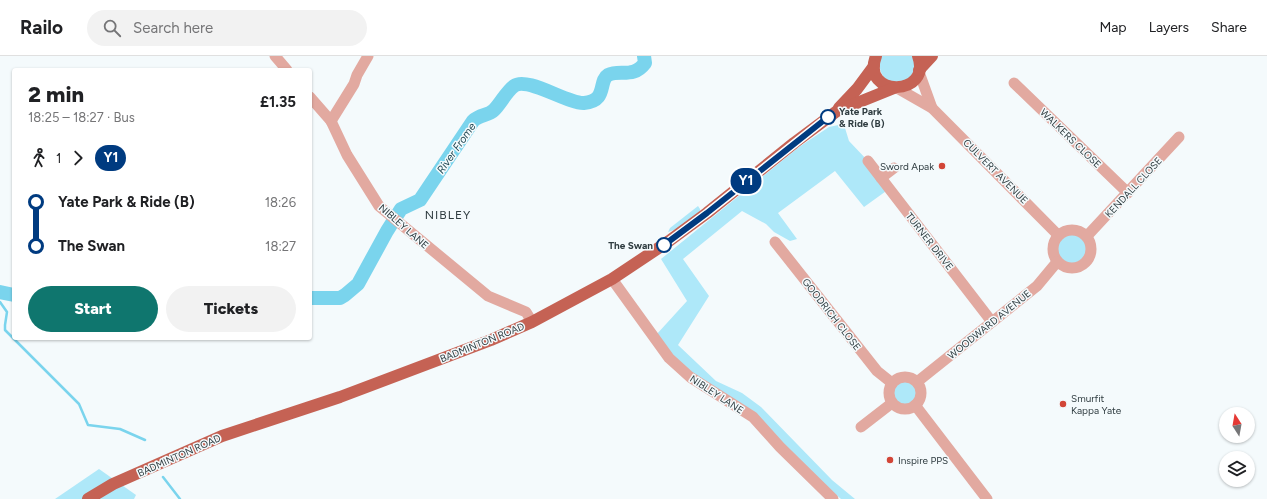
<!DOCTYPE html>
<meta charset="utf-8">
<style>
body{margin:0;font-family:Figtree,sans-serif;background:#f2f2f2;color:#202124;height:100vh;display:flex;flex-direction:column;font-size:15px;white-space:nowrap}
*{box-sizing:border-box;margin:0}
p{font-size:13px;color:#757577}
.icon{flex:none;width:22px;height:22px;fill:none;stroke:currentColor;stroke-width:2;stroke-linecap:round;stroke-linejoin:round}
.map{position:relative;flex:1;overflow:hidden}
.details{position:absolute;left:12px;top:12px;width:300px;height:272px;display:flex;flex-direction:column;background:#fff;border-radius:4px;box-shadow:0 1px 3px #0004}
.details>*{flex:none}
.badge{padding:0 8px;border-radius:13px;font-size:14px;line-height:26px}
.needle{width:26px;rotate:349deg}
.tools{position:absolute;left:1219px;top:351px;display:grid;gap:8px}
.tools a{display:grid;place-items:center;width:36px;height:36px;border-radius:50%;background:#fff;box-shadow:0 1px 3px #0004;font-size:20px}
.map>.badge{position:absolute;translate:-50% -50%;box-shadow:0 0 0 2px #fff}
.legs{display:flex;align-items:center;gap:6px;height:44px;padding:0 16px;font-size:13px}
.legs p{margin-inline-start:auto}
.overview{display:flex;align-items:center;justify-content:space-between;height:68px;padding:0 16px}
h1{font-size:22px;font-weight:800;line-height:30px}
.button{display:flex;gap:8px;margin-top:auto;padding:8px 16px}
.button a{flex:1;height:46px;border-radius:24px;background:#0f766e;color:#fff;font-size:16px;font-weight:800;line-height:46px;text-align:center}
.button a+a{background:#f2f2f2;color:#202124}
ul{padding:0 16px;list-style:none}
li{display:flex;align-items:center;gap:14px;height:44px;font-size:15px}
li i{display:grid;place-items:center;width:6px;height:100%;margin:0 5px;background:currentColor}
li i::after{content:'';width:10px;height:10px;margin:-5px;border:3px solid;border-radius:50%;background:#fff}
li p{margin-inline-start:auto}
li:first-child i{background:linear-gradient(#0000 50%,currentColor 0)}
li:last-child i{background:linear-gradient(currentColor 50%,#0000 0)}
header{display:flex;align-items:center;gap:24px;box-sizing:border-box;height:56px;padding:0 20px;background:#fff;border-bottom:1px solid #e0e0e0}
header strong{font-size:19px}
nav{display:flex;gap:22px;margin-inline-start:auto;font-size:14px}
.search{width:280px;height:36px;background:#f2f2f2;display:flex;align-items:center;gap:10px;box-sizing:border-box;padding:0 14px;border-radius:22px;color:#757577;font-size:15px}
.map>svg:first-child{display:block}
</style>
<header>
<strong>Railo</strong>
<div class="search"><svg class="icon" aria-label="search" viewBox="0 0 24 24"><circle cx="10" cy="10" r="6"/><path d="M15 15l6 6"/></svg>Search here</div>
<nav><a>Map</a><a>Layers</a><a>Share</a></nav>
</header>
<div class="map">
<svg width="1267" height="443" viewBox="0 0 1267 443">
<rect width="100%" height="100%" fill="#f4fafc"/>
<g fill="#aee8f9">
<path d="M 882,0 L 912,0 C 919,13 910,27 895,27 C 882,26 876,10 882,0 Z"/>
<polygon points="843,68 845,72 849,85 868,105 889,133 864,151 835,115 778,157 797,183 790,185 774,176 766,168 742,155 683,203 709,240 678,289 716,325 742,337 761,351 832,424 855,443 841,443 826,430 780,385 753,355 698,321 665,294 656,279 687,245 661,203 799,91 829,71"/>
<polygon points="698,150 700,153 700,155 677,173 668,176 670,172"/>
<circle cx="1073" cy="194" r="16"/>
<circle cx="905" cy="337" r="12"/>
<polygon points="99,413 136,439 134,443 55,443"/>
</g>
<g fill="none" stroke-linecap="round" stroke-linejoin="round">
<g stroke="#7ad4ed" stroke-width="2.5">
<polyline points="0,246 7,256 5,269 5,274 79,348 88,369 120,373 145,384"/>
<polyline points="163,421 180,443"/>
</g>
<g stroke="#7ad4ed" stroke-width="14">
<polyline points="0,236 14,239"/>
<path d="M 310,242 L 340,242 L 345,239 L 358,228 L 387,175 L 401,153 L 420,144 L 473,65 C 480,58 488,60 494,54 C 501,47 506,36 514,30 C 527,20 568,48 584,47 C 608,45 598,25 608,19 C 620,13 633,23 645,7 L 644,0"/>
</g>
<g stroke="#e2a9a0" stroke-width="11">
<polyline points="275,0 287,14"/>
<polyline points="919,16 932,52"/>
<polyline points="1014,27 1128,137"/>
<polyline points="897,32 932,52 1058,179"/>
<polyline points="310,41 331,65 347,99 379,150 488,240 526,256 532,266"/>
<polyline points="331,65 354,28 357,19 368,0"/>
<polyline points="868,105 992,266"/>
<polyline points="881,122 894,112"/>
<circle cx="1072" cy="193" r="19"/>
<polyline points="1087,180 1179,81"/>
<polyline points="775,186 877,315 892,327"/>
<polyline points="612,223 669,302 690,321 753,361 780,391 833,443"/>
<circle cx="905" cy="337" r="16"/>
<polyline points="917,326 1037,230 1057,206"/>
<polyline points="915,349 987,443"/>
<polyline points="861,371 892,347"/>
</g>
<g stroke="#c56254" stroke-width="12">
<path d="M 876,0 C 860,42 933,41 918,0"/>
<polyline points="919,14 932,0"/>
<polyline points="839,52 857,33 874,10"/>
<polyline points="88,443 113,428 222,380 340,341 491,284 532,266 612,223 669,185 707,157 794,87 837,55 894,32"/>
</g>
</g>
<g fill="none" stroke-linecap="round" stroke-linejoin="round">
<defs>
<polyline id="line-1" points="664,189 707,157 828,61"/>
</defs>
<use href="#line-1" stroke="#fff" stroke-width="9"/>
<use href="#line-1" stroke="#003b80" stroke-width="6"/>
</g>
<g fill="#fff" stroke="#003b80" stroke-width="2">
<circle cx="828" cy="61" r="7"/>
<circle cx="664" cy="189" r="7"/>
</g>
<g fill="#d24537" stroke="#f4fafc" stroke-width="1.5">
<circle cx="942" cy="110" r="4"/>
<circle cx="1063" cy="348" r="4"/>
<circle cx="890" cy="404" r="4"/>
</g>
<g text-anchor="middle" stroke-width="3" stroke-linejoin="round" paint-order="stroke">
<g font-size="10" font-weight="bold" fill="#2f3c40" stroke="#f4fafc" text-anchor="start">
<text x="839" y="59">Yate Park<tspan x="839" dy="12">&amp; Ride (B)</tspan></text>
<text x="653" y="193" text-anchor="end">The Swan</text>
</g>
<g font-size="10" fill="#2f3c40" stroke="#f4fafc">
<text transform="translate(1071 82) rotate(44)" y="4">WALKERS CLOSE</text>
<text transform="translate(996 115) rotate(45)" y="4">CULVERT AVENUE</text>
<text transform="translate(1133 131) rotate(-47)" y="4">KENDALL CLOSE</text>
<text transform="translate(404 170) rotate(41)" y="4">NIBLEY LANE</text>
<text transform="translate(930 185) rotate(52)" y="4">TURNER DRIVE</text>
<text transform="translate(832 258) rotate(52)" y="4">GOODRICH CLOSE</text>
<text transform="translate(989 268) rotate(-39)" y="4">WOODWARD AVENUE</text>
<text transform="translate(482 286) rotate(-22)" y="4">BADMINTON ROAD</text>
<text transform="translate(717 338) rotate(33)" y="4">NIBLEY LANE</text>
<text transform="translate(179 399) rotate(-24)" y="4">BADMINTON ROAD</text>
</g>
<g font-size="10" fill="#2f3c40" stroke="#f4fafc" text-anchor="start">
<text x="934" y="114" text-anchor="end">Sword Apak</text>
<text x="1071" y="346">Smurfit<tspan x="1071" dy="12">Kappa Yate</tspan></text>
<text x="898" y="408">Inspire PPS</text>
</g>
<g font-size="11" font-style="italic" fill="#1f4752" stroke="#f4fafc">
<text transform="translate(456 92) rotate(-55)" y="4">River Frome</text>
</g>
<g font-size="12" letter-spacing="1" fill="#2f3c40" stroke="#f4fafc">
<text x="448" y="163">NIBLEY</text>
</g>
</g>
</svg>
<div class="tools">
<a><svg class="needle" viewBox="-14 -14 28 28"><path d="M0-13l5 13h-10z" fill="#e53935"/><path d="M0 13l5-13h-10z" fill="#757577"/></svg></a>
<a><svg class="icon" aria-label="layers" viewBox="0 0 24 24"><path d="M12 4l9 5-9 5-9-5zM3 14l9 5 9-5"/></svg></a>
</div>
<b class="badge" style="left:746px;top:125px;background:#003b80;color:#fff">Y1</b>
<section class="details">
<div class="overview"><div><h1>2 min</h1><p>18:25 – 18:27 · Bus</p></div><b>£1.35</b></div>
<div class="legs"><svg class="icon" aria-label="walk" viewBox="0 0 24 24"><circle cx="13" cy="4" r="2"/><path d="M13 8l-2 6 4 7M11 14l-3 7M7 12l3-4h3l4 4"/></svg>1<svg class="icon" aria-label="forward" viewBox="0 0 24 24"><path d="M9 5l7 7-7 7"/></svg><b class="badge" style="background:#003b80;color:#fff">Y1</b></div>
<ul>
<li><i style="color:#003b80"></i><b>Yate Park &amp; Ride (B)</b><p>18:26</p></li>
<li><i style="color:#003b80"></i><b>The Swan</b><p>18:27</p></li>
</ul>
<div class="button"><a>Start</a><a>Tickets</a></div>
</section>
</div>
